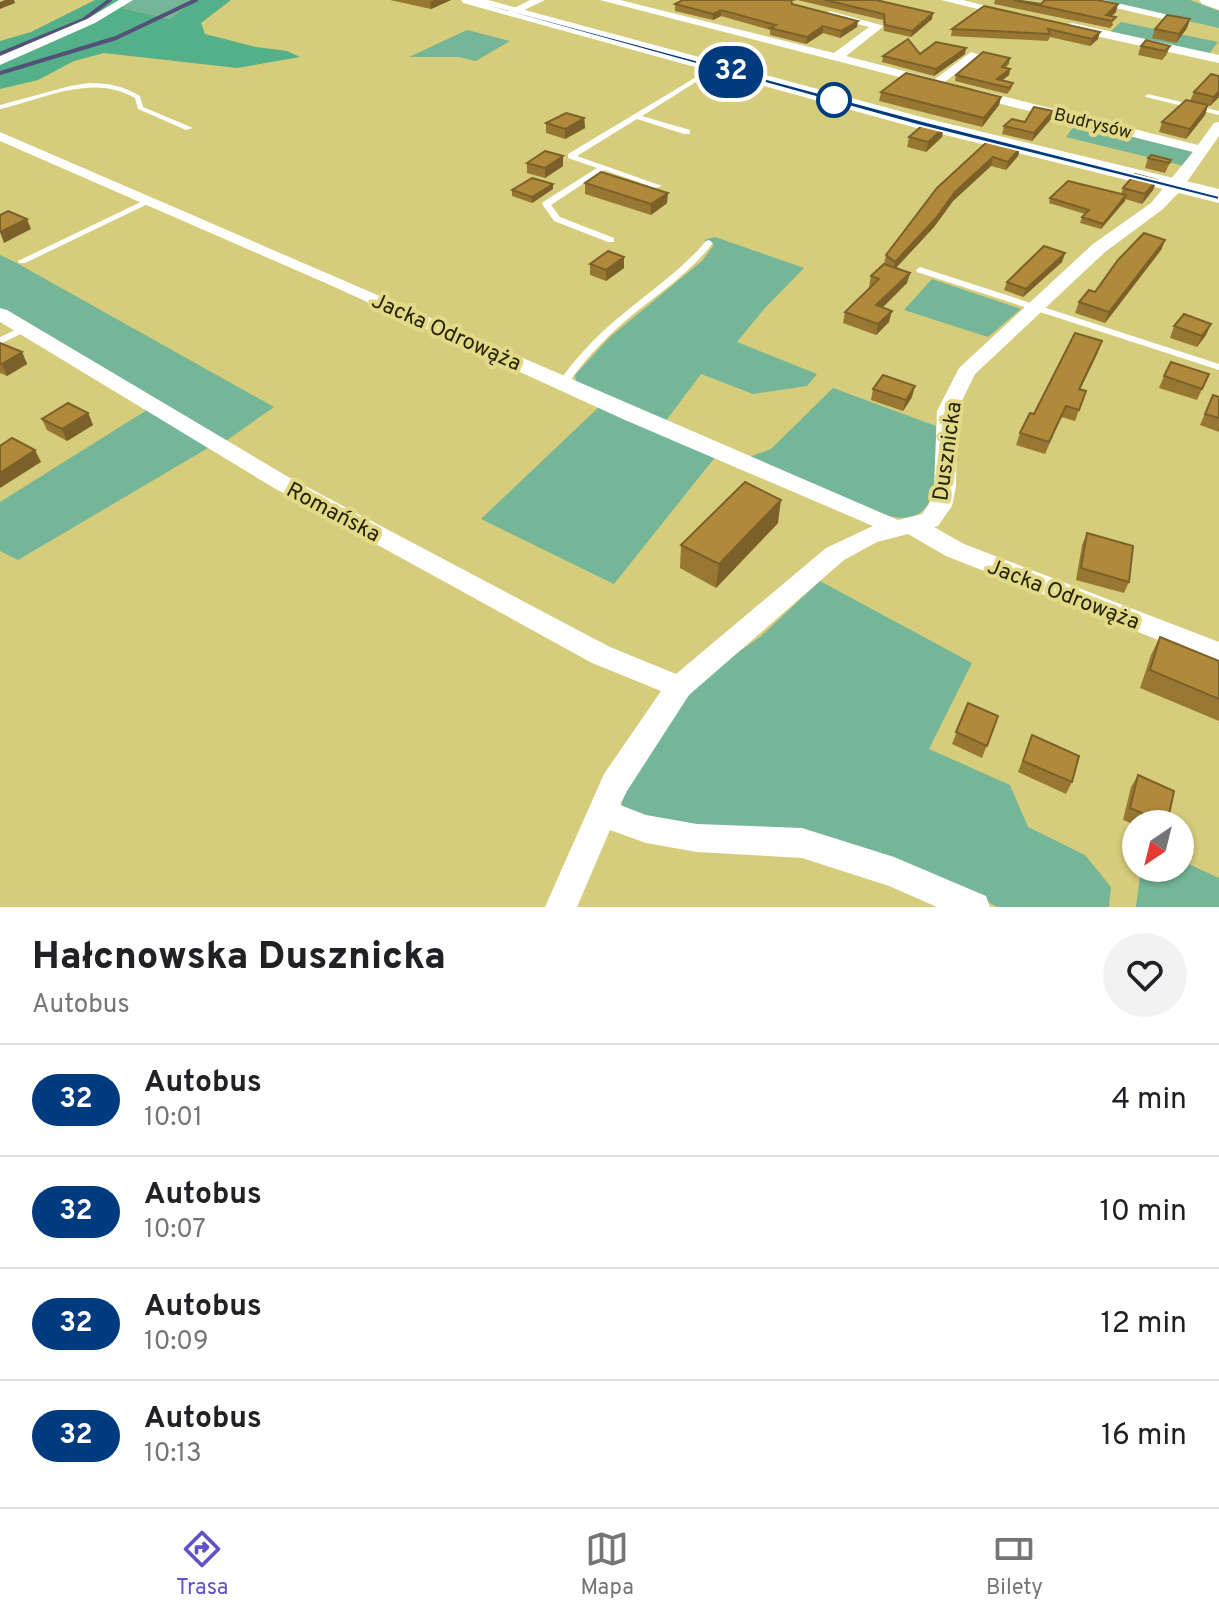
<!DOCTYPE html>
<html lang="pl">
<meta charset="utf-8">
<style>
body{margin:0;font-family:Overpass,sans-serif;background:#f2f2f2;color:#202124;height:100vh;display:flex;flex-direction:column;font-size:30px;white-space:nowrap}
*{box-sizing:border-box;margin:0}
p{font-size:26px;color:#757577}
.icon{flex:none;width:44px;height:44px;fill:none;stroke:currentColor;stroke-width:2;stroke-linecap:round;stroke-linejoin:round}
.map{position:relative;height:907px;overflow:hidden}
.details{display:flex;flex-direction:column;background:#fff;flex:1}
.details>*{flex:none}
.badge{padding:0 16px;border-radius:26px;font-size:28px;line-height:52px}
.needle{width:52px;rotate:215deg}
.fabs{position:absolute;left:1122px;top:810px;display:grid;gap:16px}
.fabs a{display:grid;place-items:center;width:72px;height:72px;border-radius:50%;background:#fff;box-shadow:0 2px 6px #0004;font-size:40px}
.map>.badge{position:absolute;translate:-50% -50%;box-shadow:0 0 0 4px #fff}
.round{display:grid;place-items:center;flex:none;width:84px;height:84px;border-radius:42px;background:#f2f2f2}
.summary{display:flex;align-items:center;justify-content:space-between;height:136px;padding:0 32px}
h1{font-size:38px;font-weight:800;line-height:60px}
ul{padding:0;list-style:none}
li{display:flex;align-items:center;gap:24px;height:112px;padding:0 32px;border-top:2px solid #e0e0e0}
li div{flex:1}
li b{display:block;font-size:30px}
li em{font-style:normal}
li .badge{min-width:88px;font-weight:700;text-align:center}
.menu{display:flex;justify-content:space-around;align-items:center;height:112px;border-top:2px solid #e0e0e0;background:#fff;font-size:22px;color:#757577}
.menu a{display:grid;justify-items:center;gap:4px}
.menu .on{color:#5f52ca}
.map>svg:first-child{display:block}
</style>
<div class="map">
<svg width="1219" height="907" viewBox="0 0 1219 907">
<rect width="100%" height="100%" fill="#d5cc7c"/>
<g fill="#75b698">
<polygon points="131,0 196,0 171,19 123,8 123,4"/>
<polygon points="1096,0 1190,0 1219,11 1219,28"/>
<polygon points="1121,22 1218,42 1208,55 1108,34"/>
<polygon points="467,30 510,41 476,61 459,57 409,57"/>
<polygon points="1077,122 1193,150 1184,166 1066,137"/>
<polygon points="715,237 804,268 764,309 737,342 817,374 807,386 753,394 701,374 665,422 576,382 575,375 610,337 702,261 714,245 704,240"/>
<polygon points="0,255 13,261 274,407 223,443 0,309"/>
<polygon points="932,279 1021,309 988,337 904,310"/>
<path d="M 833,388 L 936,426 C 935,465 946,532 885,515 L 749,457 L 771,449 Z"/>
<polygon points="599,407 716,456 614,584 481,519"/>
<polygon points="147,410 208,448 18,560 0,551 0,502"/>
<polygon points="820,581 972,663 929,749 1010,785 1028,827 1085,855 1111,887 1109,907 998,907 887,857 705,834 633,818 622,805 621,786 694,683 760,637"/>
<polygon points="1180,860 1219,878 1219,907 1136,907 1141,868 1180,868"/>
</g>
<polygon fill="#53b088" points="95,0 122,0 123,8 170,19 196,0 231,0 201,23 205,34 256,47 287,51 300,57 237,68 104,53 74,61 38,80 0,89 0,41 31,32"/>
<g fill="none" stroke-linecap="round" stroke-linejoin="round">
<g stroke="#535178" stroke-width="4">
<polyline points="0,54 83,20 110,0"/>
<polyline points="0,73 116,38 196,0"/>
</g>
<g fill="#fff" fill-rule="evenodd">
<polygon points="713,67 718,68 642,116 690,130 690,134 684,134 637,119 577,156 662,186 655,188 604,170 551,205 560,217 614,238 614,242 608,242 554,221 542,204 543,202 597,168 568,158 568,154"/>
<path d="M 89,83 C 109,83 123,86 140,96 L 143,107 L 193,128 L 186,130 L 138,109 L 135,98 C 92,73 44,99 0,109 L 0,105 L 70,86 Z"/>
<polygon points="1148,94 1219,111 1219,115 1146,97 1145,96"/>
<polygon points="147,199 154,201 25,263 19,263 18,261"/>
<path d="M 709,240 L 713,243 C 690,273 659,293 630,317 C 606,337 585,359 567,385 L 559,385 L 558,383 C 575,359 594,338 617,319 C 647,293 680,272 706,241 Z"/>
<polygon points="920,267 1219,364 1219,370 917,272 916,270"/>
<polygon points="26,325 31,328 29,330 0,344 0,337"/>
</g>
<g fill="#fff" fill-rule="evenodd">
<polygon points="119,0 133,0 95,23 0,65 0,56 87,19"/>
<polygon points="530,0 545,0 516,14 506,12"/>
<polygon points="600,0 620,0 834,53 869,27 826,16 824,14 830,11 884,26 846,56 935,79 971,52 981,55 938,87"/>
<polygon points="941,0 963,0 1017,14 1011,17"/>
<polygon points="1081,0 1104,0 1191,20 1185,24"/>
<polygon points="1072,23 1219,55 1219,63 1068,30 1068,24"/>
<polygon points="974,89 1198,145 1214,123 1219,122 1219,136 1182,189 1163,209 1105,252 975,374 957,411 956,487 952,506 938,526 934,527 964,544 1219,642 1219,664 946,556 908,534 877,542 844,560 689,695 627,791 620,805 646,815 697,824 802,828 894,857 986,896 990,907 937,907 889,886 802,858 697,852 646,843 610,830 577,907 545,907 604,774 661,691 592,663 274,488 0,322 0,308 7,310 290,478 610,647 676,674 826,548 873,526 625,420 330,285 0,141 0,132 898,520 922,514 929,504 934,487 937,411 959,368 1093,244 1151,203 1193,152 969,96 967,93"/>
</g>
<polygon fill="#fff" fill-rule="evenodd" points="461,0 488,0 925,118 1219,189 1219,203 913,127 463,3"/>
<polygon fill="#fff" fill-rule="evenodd" points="1199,0 1219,0 1219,10 1202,4"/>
</g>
<g fill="#977732">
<polygon points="390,0 451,0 431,9"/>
<polygon points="683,0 876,0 932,19 911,37 884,31 883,20 797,0 791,2 792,4 857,27 840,38 823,33 806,44 770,35 770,30 721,16 713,20 675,11 675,4"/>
<polygon points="995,0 1019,0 1041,4 1116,12 1111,16 1113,25 1110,28 994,4"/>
<polygon points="984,6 1098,39 1090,46 1050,37 1048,41 951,36 952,29"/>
<polygon points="1190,19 1187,28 1176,43 1152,38 1155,29"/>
<polygon points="1141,46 1170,46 1167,54 1162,60 1138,55"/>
<polygon points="920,54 965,54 934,76 882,62 883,56"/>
<polygon points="1010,58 1009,64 1005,68 1010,69 1009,75 1002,80 1013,83 1011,89 1007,94 955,81 956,75"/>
<polygon points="881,92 1001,97 999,105 982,127 879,101"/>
<polygon points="1194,92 1219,97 1210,106 1208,105 1205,115 1186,139 1159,132 1162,122 1190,101"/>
<polygon points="1053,111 1051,119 1032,141 1002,134 1004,126 1025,122"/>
<polygon points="584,118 585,128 565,139 546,133 546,123"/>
<polygon points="909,137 942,137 926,152 907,147"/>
<polygon points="989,140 1020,148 1018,156 1006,170 991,166 953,201 934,227 896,268 910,273 907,283 883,307 889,322 876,335 843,323 845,312 870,287 869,287 871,276 884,264 886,255"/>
<polygon points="563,156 563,166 545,178 527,173 527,163"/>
<polygon points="1148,158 1171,160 1165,173 1145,168"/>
<polygon points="1157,180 1153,190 1142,204 1125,199 1101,229 1080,223 1082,217 1085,214 1049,203 1050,198 1121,194 1123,188"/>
<polygon points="585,183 667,203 651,215 585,194"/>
<polygon points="553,189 532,203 512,196 512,190"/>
<polygon points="1165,240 1161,250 1105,323 1075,313 1079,302 1095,292"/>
<polygon points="1065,253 1062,262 1023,297 1004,290 1007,282"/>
<polygon points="590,264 624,268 606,281 590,275"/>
<polygon points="1174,326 1206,335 1197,347 1170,338"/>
<polygon points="0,343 22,352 27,364 7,376 0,373"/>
<polygon points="1098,352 1080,389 1086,391 1075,421 1061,417 1045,454 1016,445 1020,433 1034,414"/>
<polygon points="1209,374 1197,400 1159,388 1164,376"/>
<polygon points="873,389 912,397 903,411 871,400"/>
<polygon points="1213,395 1219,397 1219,432 1200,425"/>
<polygon points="88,413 93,425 67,441 47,430 42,419"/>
<polygon points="778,523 716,588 680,568 681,545"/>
<polygon points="1087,533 1129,582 1124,593 1076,580 1082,545"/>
<polygon points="1160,637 1219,661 1219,721 1140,688 1151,655"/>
<polygon points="968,703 998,716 982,758 952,744"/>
<polygon points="1032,735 1072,782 1066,794 1018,772"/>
<polygon points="1138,775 1167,824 1136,824 1136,825 1123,820 1131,787"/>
</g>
<g fill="#7b6129">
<polygon points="5,0 14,0 15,3 0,9 0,2"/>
<polygon points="435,0 451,0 431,9 430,2"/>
<polygon points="1118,4 1116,12 1107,20 1106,15"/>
<polygon points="721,10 721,16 713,20 713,14"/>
<polygon points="933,13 932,19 911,37 912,31"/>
<polygon points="1190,19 1187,28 1176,43 1179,34"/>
<polygon points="858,21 857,27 840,38 841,31"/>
<polygon points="823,26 823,33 806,44 807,37"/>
<polygon points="1100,32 1098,39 1090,46 1092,39"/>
<polygon points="966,48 965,54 934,76 936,69"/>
<polygon points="1010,69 1009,75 996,85 997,79"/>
<polygon points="1219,91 1219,97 1210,106 1214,97"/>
<polygon points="1001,97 999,105 982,127 984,118"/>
<polygon points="1208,105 1205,115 1186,139 1190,129"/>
<polygon points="1053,111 1051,119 1032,141 1034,133"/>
<polygon points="584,118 585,128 565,139 565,129"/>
<polygon points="944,128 942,137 926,152 928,142"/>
<polygon points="1020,148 1018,156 1006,170 1008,162"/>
<polygon points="563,156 563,166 545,178 545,168"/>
<polygon points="993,157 991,166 953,201 934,227 893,271 895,262 955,192"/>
<polygon points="1157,180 1153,190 1142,204 1145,194"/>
<polygon points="553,184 553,189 532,203 532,197"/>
<polygon points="668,193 667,203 651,215 651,204"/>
<polygon points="1126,195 1125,201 1101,229 1103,224"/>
<polygon points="27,219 31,229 4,243 0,232"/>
<polygon points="1165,240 1161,250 1105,323 1109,312"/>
<polygon points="1065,253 1062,262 1023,297 1026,289"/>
<polygon points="624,257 624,268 606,281 606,270"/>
<polygon points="910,273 907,283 874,316 876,305"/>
<polygon points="892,311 889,322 876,335 878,324"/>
<polygon points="1211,324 1206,335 1197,347 1202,336"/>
<polygon points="1102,341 1098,352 1075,400 1079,389"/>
<polygon points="22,352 27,364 7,376 2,364"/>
<polygon points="915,386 912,397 903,411 906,400"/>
<polygon points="88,413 93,425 67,441 62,429"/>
<polygon points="35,450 41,462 0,488 0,473"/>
<polygon points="781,500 778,523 716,588 719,564"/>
</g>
<g fill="#b08a3a" stroke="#7b6129" stroke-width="2">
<polygon points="683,0 791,0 792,4 858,21 841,31 823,26 807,37 770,28 776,25 721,10 713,14 675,4"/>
<polygon points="825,0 876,0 933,13 912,31 885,25 884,14"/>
<polygon points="1014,0 1041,4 1045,0 1097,0 1118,4 1106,15 1116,17 1112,21"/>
<polygon points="984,6 1100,32 1092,39 1048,29 1050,34 952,29"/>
<polygon points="1167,15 1190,19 1179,34 1155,29"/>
<polygon points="908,39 920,54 936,42 966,48 936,69 883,56"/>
<polygon points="1146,40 1170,46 1165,51 1141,46"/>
<polygon points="983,52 1010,58 1002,67 1010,69 997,79 1013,83 1009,88 956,75"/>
<polygon points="906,73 1001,97 984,118 881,92"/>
<polygon points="1211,74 1219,76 1219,91 1214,97 1194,92"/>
<polygon points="1186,100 1208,105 1190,129 1162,122"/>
<polygon points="1034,107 1053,111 1034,133 1004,126 1012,119 1025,122"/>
<polygon points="566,113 584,118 565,129 546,123"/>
<polygon points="925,123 944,128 928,142 909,137"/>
<polygon points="989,140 1020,148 1008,162 993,157 955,192 936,218 895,262 886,255 937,188"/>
<polygon points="545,151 563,156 545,168 527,163"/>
<polygon points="1151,155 1171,160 1169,163 1148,158"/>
<polygon points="601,172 668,193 651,204 585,183"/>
<polygon points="1135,174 1157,180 1145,194 1123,188"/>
<polygon points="532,178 553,184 532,197 512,190"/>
<polygon points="1068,181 1126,195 1103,224 1082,217 1089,210 1050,198"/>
<polygon points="8,211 27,219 0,232 0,215"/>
<polygon points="1144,233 1165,240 1109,312 1079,302 1089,290 1095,292 1118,260"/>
<polygon points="1044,246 1065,253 1026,289 1007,282"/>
<polygon points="608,251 624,257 606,270 590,264"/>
<polygon points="884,264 910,273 876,305 892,311 878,324 845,312 879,279 871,276"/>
<polygon points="1184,314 1211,324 1202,336 1174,326"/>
<polygon points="1075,333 1102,341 1079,389 1086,391 1079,410 1066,406 1049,442 1020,433 1030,413 1034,414"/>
<polygon points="0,343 22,352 2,364 0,364"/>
<polygon points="1171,362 1209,374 1202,389 1164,376"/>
<polygon points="883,375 915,386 906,400 873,389"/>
<polygon points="1213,395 1219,397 1219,418 1205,414"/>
<polygon points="68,403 88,413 62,429 42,419"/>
<polygon points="12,438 35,450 0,473 0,446"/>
<polygon points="745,482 781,500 719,564 681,545"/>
<polygon points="1087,533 1133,546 1129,582 1081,568"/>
<polygon points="1160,637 1219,661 1219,699 1150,670"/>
<polygon points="968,703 998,716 987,746 956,732"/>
<polygon points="1032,735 1079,756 1072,782 1023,761"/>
<polygon points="1138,775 1174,791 1167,824 1130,808"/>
</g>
<polygon fill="#003b80" stroke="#fff" stroke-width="2" points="465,0 472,0 923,121 1219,196 1219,200 917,125"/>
<circle fill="#fff" stroke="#003b80" stroke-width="4" cx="834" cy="100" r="16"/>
<g text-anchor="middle" stroke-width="8" stroke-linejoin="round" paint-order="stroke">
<g font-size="18" fill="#282402" stroke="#e2da89">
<text transform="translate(1093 123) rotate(14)" y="6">Budrysów</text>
</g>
<g font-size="22" fill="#282402" stroke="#e2da89">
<text transform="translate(447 331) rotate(24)" y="8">Jacka Odrowąża</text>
<text transform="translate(946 451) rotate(-82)" y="8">Dusznicka</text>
<text transform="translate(334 511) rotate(28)" y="8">Romańska</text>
<text transform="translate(1064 593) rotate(21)" y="8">Jacka Odrowąża</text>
</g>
</g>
</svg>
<div class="fabs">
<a><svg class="needle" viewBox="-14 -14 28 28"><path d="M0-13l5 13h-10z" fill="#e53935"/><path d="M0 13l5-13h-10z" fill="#757577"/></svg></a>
</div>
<b class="badge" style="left:731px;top:72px;background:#003b80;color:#fff">32</b>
</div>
<section class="details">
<div class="summary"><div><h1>Hałcnowska Dusznicka</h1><p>Autobus</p></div><a class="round"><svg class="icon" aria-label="heart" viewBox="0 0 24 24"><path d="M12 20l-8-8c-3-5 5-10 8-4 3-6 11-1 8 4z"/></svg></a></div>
<ul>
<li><span class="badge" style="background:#003b80;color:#fff">32</span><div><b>Autobus</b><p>10:01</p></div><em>4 min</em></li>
<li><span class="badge" style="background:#003b80;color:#fff">32</span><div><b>Autobus</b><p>10:07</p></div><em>10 min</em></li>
<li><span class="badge" style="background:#003b80;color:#fff">32</span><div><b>Autobus</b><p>10:09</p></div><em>12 min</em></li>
<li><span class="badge" style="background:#003b80;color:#fff">32</span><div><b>Autobus</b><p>10:13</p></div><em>16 min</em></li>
</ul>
</section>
<nav class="menu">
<a class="on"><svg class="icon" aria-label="directions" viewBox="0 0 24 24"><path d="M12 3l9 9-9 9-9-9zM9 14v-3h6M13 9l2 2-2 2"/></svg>Trasa</a>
<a><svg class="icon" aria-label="map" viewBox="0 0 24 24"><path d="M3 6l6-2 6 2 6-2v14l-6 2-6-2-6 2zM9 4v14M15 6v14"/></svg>Mapa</a>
<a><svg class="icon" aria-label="tickets" viewBox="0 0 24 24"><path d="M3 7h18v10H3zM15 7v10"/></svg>Bilety</a>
</nav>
